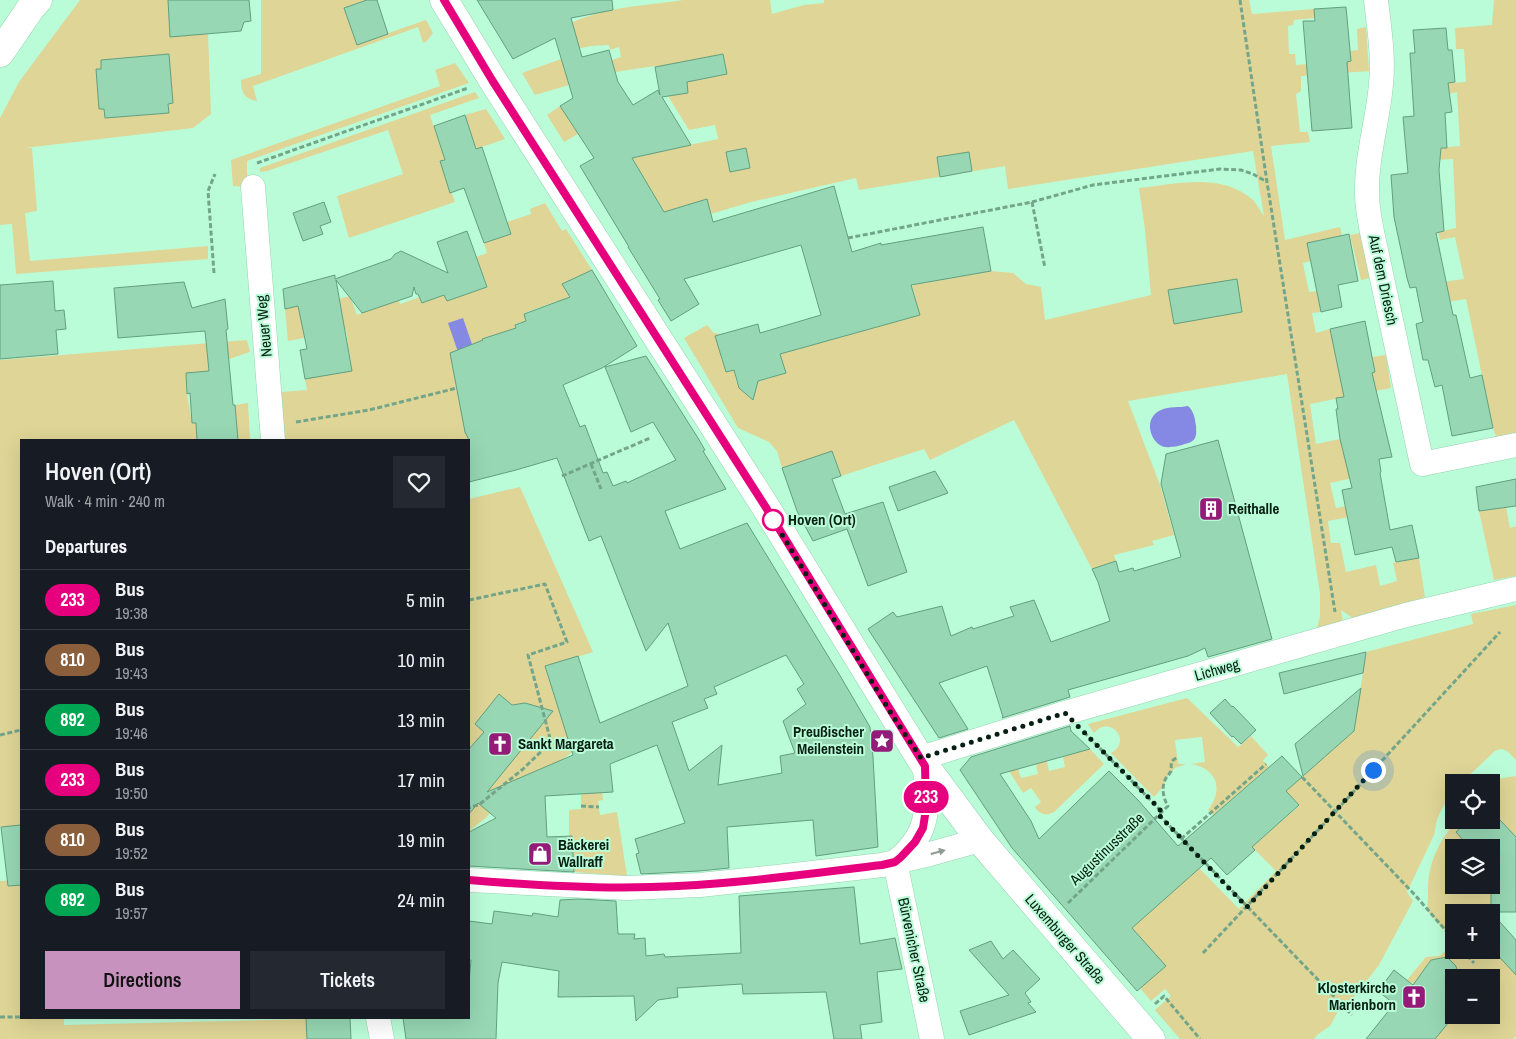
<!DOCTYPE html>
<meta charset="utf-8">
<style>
body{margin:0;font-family:"Archivo Narrow",sans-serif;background:#242831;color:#f1f3f6;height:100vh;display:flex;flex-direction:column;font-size:19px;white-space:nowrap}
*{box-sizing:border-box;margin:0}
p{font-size:16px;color:#9ea1a6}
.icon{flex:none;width:28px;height:28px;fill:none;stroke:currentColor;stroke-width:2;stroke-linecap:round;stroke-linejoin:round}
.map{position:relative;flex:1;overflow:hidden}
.side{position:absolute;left:20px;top:439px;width:450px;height:580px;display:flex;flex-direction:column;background:#171b24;border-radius:0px;box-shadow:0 5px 20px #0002}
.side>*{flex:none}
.badge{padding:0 10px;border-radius:16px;font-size:18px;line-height:32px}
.controls{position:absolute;left:1445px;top:774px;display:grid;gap:10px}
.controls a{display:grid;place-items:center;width:55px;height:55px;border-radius:0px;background:#171b24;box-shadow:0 5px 20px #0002;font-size:25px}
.you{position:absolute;width:25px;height:25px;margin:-12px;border:4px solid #fff;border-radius:50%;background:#1a73e8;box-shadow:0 0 0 8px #1a73e833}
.map>.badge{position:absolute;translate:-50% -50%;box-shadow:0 0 0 2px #fff}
h2{padding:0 25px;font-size:19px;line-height:45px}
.round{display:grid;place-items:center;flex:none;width:52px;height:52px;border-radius:0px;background:#242831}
.headline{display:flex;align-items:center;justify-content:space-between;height:85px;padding:0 25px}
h1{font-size:24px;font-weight:600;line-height:38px}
.primary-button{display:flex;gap:10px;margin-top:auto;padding:10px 25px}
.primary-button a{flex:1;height:58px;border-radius:0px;background:#c792bd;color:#111;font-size:20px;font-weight:600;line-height:58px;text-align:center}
.primary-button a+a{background:#242831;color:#f1f3f6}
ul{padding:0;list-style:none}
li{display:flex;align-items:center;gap:15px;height:60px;padding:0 25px;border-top:1px solid #363941}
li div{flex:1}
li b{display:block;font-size:19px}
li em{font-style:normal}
li .badge{min-width:55px;font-weight:700;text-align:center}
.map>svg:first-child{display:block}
</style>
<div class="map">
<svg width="1516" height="1039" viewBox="0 0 1516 1039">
<rect width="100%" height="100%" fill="#bbfcd8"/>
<g fill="#dfd596">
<polygon points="80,0 168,0 208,33 211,114 193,128 25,148 32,148 37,211 25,213 30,261 208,246 208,259 16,274 12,224 0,225 0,118 19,82"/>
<path d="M 261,0 L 367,0 L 357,44 L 426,20 L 433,33 L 427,41 L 423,43 L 418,27 L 253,86 L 257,101 C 244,99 241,92 241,80 L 261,74 Z"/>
<path d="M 683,0 L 770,0 L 772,14 L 804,5 L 824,3 L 824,0 L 1249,0 L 1252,14 L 1314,9 L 1314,18 L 1294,20 L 1293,25 L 1288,26 L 1289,54 L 1295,54 L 1296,65 L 1350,61 L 1350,51 L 1358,50 L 1357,29 L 1366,27 L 1369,71 L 1301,76 L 1301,91 L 1296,94 L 1300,132 L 1308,132 L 1310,142 L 1271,146 L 1285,240 L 1340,227 L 1342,236 L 1307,243 L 1311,261 L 1303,263 L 1309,292 L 1317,291 L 1321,312 L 1312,313 L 1316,333 L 1330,329 L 1340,379 L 1375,372 L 1372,357 L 1386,355 L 1391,388 L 1310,404 L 1316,444 L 1340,439 L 1353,478 L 1330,483 L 1336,508 L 1346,506 L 1349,517 L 1328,521 L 1331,543 L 1340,543 L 1346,572 L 1376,565 L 1380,586 L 1397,581 L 1393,563 L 1419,558 L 1425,597 L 1354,619 L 1341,610 L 1343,622 L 1317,629 L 1320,616 L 1320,594 L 1287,374 L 1128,401 L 1160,485 L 1174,535 L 1152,541 L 1154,545 L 1114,555 L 1116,561 L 1092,569 L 1014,420 L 930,460 L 924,449 L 841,476 L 832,452 L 782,468 L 777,451 L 769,442 L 738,428 L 684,338 L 707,325 L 714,333 L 723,334 L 721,358 L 726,372 L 734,370 C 736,380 737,390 747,393 L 756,382 L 785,373 L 780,354 L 920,315 L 912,286 L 918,284 L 991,271 L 1013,273 L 1026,284 L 1041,287 L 1045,320 L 1151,295 L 1145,230 L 1139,188 C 1177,184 1221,172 1253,200 C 1257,204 1260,211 1264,216 L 1253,151 L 1008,189 L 1005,166 L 859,190 L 856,178 L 751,202 L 660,229 L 654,195 L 628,151 L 661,151 L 718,139 L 715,125 L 689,130 L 668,96 L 670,96 L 657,77 L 655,66 L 615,72 L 612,60 L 621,57 L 619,47 L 610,50 L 609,45 L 591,46 L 561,52 L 555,33 C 565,27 575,20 586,17 C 617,6 651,5 683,0 Z"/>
<polygon points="1494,0 1516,0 1516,434 1497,439 1493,428 1466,299 1447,302 1443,282 1464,279 1455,237 1440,240 1438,232 1456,228 1453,159 1406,162 1406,151 1460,146 1457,92 1449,94 1417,85 1466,82 1464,49 1456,49 1455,28 1492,25"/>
<polygon points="561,59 569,85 535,95 522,73"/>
<polygon points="455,63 469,83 247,161 247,187 233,186 231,160 440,86 435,70"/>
<polygon points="475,92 479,98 430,115 445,160 440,161 455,202 349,238 337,196 403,174 388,130 267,171 260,172 260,168"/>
<polygon points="560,106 578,134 564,142 547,115"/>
<polygon points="486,109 505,139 476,149 465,115"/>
<polygon points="545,203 562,231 566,229 592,270 570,281 578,293 558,303 557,301 524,313 526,321 515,324 516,328 483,339 484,343 452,364 462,414 470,442 469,443 469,440 285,440 281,392 307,390 305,379 352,370 346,330 288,341 285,309 298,306 301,319 338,299 350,296 357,315 367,311 361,293 392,282 400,304 420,297 422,303 433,299 435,271 447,301 487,287 476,257 487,253 484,243 511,234 507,222 531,214 530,209"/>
<polygon points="1360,233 1370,278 1361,280 1350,235"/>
<polygon points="247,340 250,352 229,359 208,361 209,371 187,394 192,423 196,423 197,440 21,440 21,825 0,827 0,360"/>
<polygon points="248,403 250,440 238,440 235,405"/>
<polygon points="520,487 593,652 545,667 572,752 488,815 487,817 469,831 469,499"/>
<polygon points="1506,507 1510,528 1516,526 1516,576 1494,580 1479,511"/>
<path d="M 1516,605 L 1516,760 C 1509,753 1505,746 1495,751 L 1462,782 L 1454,782 L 1454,791 L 1443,807 L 1437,819 L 1434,835 L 1407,892 L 1413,901 L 1379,965 L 1355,996 L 1339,1010 L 1330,1026 L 1317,1035 L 1314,1039 L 1180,1039 L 1155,1010 L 1171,996 L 1165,989 L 1151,1001 L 1140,988 L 1166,966 L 1124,935 L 1198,869 L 1200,869 L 1239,909 L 1276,871 L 1252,847 L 1299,806 L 1286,791 L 1354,731 L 1366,652 L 1473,624 L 1471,614 Z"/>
<path d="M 1187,698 L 1238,747 L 1251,736 L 1268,755 L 1263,760 L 1269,767 L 1213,815 L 1208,810 C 1224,790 1217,768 1191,764 L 1205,762 L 1202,737 L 1175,740 L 1178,764 L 1186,764 L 1175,768 L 1171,772 L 1167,777 L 1163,787 L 1154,797 L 1111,753 C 1133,741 1110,714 1094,733 L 1088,724 Z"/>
<path d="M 1090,749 L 1104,764 L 1054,812 C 1046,816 1040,815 1035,807 L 1041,802 L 1031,788 L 1023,793 L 1009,771 L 1018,769 L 1021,778 L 1038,774 L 1036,764 L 1047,761 L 1049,771 L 1065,767 L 1063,757 Z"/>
<polygon points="1515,776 1516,777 1516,837 1491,811 1491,782 1485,782 1487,781"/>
<polygon points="602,791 603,800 598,801 600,815 617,812 627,876 574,872 572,837 569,837 569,810 581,809 581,793"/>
<path d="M 1456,820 L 1468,820 L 1456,832 L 1470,847 L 1454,848 L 1454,885 L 1491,885 L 1512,894 L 1492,913 L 1485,906 L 1478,912 L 1454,912 L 1454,940 C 1449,935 1430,915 1428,911 C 1427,907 1428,899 1428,895 C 1427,864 1438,844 1456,820 Z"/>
<polygon points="21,880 21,1018 64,1018 64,1025 306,1019 307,1039 0,1039 0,881"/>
<polygon points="1454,943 1454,950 1491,950 1491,948 1516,975 1516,1036 1513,1039 1435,1039 1454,1015 1491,1015 1491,978 1454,978 1457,973 1428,964 1414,984 1407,980 1426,957 1440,956"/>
</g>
<g fill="#8589e4">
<polygon points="463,318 473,347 458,352 448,323"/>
<path d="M 1188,406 C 1194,411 1195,419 1196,426 C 1196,430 1197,434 1195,438 C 1192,443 1187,443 1182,445 C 1178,446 1174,447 1170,447 C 1158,449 1149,436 1150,424 C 1151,418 1155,412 1161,410 C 1169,406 1179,408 1188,406 Z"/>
</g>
<g fill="#97d7b4" stroke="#629f7f" fill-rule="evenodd">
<polygon points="168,0 249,0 251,21 244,22 241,31 170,37"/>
<polygon points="367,0 377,0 388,34 357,45 344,8"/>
<polygon points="477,0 612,0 613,10 571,18 582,57 609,50 618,82 633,105 658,90 660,95 655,67 723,54 727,74 687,82 688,93 662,97 691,145 632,158 664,212 707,199 713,222 834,186 852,252 881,243 881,245 983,227 991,271 911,285 920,315 780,354 786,373 758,381 753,400 739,388 734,370 726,372 715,336 758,324 760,333 821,315 801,245 684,279 699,304 671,321 658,300 660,299 628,247 629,247 580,166 594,158 560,106 573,98 555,38 513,59"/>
<polygon points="1346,7 1351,61 1347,62 1352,128 1312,131 1303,21 1315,21 1314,9"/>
<polygon points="1446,28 1448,50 1452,50 1455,82 1448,83 1452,112 1445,113 1447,148 1441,148 1439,170 1444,231 1436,233 1453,315 1456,315 1470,378 1482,375 1493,428 1452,436 1442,385 1435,387 1428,360 1423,360 1416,324 1423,322 1416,287 1410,288 1407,278 1394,217 1391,175 1408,173 1403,117 1414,116 1410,53 1415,53 1413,30"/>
<polygon points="169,54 173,103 168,104 169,113 105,118 104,109 99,109 96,69 101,69 101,60"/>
<polygon points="465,115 476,149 482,147 511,234 484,243 464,188 450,193 440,161 445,160 434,126"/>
<polygon points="746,148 750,168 730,172 726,152"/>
<polygon points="969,152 972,171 940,177 937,157"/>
<polygon points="324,202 331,222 320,226 323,234 303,241 293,213"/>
<polygon points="467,231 487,287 447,301 444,295 422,303 418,294 416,294 414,287 412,296 362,313 336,280 352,371 305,379 300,350 307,349 298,306 285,309 283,289 335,275 335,279 391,259 395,254 401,251 448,273 437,242"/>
<polygon points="1349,234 1358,281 1338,285 1342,307 1321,312 1307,243"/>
<path d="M 592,270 L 637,346 L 602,368 L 563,385 L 580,427 L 585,425 L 603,473 L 607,472 L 613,486 L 626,481 L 627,483 L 676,460 L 653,422 L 631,432 L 605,367 L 646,356 L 698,438 L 705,450 L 703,451 L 726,489 L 665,511 L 680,549 L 747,523 L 842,679 L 870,727 L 873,757 L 878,847 L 816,856 L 813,820 L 727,827 L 729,868 L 699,871 L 641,874 L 636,854 L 639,853 L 635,839 L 685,823 L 657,745 L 610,764 L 613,792 L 545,796 L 547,837 L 572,836 L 574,872 L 469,866 L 469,832 L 496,818 L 478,803 L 469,814 L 469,749 L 484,732 L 475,724 L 499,694 L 512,705 L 525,703 L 553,711 L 487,792 L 573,755 L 545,666 L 578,656 L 600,723 L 688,686 L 668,623 L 646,651 L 601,536 L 589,541 L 557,458 L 516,470 L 469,482 L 469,440 L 465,432 L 450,353 L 483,340 L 482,339 L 516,328 L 515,325 L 526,321 L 524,314 L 570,297 L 562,284 ZM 786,655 L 804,684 L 797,689 L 806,704 L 783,721 L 795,753 L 780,756 L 782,773 L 718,785 L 722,745 L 689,771 L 672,722 L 708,708 L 704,699 L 717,694 L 714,687 Z"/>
<polygon points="1237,279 1242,312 1174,324 1168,290"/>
<polygon points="53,281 55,311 64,310 66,329 56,330 58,354 0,359 0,285"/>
<polygon points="184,282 192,308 225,299 228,329 226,330 233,405 235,405 238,440 197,440 196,423 192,423 190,393 187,394 186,373 209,371 205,331 118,338 114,288"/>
<polygon points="1365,321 1375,372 1372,373 1392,457 1379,459 1381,472 1380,473 1390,530 1412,525 1419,558 1396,562 1392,547 1355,555 1342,490 1352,488 1340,439 1336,409 1338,409 1336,398 1344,397 1330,329"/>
<polygon points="1218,440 1272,639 1208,657 1205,648 1188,656 1068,690 1070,697 1002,718 1003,717 987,666 939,683 968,729 939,738 868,629 893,612 897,617 942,606 951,636 972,627 973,629 1014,616 1010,607 1034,600 1051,642 1110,621 1098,582 1092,569 1116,561 1119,572 1133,568 1134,571 1181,557 1161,484 1166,454"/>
<polygon points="832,451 841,476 832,479 845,514 883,502 907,572 868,586 847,529 813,541 797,511 782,468"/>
<polygon points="935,471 948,493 898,511 889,487"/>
<polygon points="1516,479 1516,506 1479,511 1476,487"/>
<polygon points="1366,652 1363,673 1284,694 1279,673"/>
<polygon points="1361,688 1354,731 1303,776 1295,744"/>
<polygon points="1225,699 1232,707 1233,706 1256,730 1241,744 1233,736 1232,737 1210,713"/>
<polygon points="1070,726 1071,731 1090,749 1000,774 1031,821 1039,839 1109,771 1138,800 1178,846 1282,756 1302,777 1286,791 1299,805 1252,847 1255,850 1227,875 1211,858 1132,928 1166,966 1137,991 1012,848 960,770 971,757"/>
<polygon points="1469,820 1500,820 1516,837 1516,912 1491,912 1491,848 1470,848 1456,832"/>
<polygon points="21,825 21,885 8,886 1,827"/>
<polygon points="854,887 860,944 895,938 902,969 877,972 882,1022 860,1025 862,1039 834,1039 826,992 743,994 742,984 677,988 678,997 658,1000 636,1021 634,996 558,997 559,971 502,962 498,983 496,1039 406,1039 403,1018 469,1018 469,983 471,960 469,960 469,921 492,924 494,911 532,916 533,913 558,917 560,900 579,899 616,901 618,934 635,934 634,939 645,938 646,956 664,954 665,957 741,953 739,896"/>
<polygon points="1491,912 1516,940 1516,975 1491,948"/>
<polygon points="991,941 1003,959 1013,950 1040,979 1025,993 1031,1002 1028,1003 1036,1012 969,1035 960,1011 1009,995 969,950"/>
<polygon points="1447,957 1456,966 1457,970 1456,978 1454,978 1454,1016 1435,1039 1366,1039 1394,1004 1378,991 1394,970 1413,985 1431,960"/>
<polygon points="306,1018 350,1018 351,1039 307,1039"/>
</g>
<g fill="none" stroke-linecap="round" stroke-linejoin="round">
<defs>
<g id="street">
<path d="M 1376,0 C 1379,28 1384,56 1381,84 C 1378,121 1366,157 1367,194 C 1367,207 1370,220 1372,232 L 1422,464 L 1516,445"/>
<polyline points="253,187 273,440"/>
<polyline points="921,758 1065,713 1406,615 1516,589"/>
<polyline points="895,862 932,1039"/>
<path d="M 895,862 C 932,833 927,807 925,766"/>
<polyline points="469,880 627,888 700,885 786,876 882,865 930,854 980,840"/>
<polyline points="378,1018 382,1039"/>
</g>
<polyline id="secondary" points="444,0 492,79 765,506 925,766 980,840 1151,1039"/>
<polyline id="primary" points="0,53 30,9 38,0"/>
</defs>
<use href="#street" stroke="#95d4b1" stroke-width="25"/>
<use href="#secondary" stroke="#95d4b1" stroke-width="29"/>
<use href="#primary" stroke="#95d4b1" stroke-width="29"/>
<g stroke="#73a58a" stroke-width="3" stroke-dasharray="5 2.5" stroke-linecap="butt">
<polyline points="1240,0 1267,182 1335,612"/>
<polyline points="257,163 468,88"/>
<polyline points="1032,202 1045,268"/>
<polyline points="848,238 1032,202 1093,185 1220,169 1241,170 1253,174 1267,182"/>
<polyline points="214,273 208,191 215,174"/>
<polyline points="296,422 369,410 457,388"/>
<polyline points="591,464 601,489"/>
<polyline points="562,476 650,438"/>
<polyline points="469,600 545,584 567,642 528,655 551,742 523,769 480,804 469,808"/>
<polyline points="1084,732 1162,812"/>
<polyline points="0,735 21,730"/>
<polyline points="1302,777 1415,895 1454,940"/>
<polyline points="581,806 599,807"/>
<polyline points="1159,815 1352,1015"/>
<polyline points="1449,815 1454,818"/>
<polyline points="1456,820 1458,822 1459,820"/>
<polyline points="1181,839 1266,764"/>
<path d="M 1068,903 L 1168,806 C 1163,798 1161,787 1166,778 C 1168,776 1170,773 1171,771 C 1172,764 1169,761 1177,758"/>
<polyline points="1462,950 1474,963"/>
<polyline points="1203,953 1335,812 1500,632"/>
<polyline points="1155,1004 1164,996 1200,1039"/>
<polyline points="0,1017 21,1017"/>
</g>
<use href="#street" stroke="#fff" stroke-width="24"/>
<use href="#secondary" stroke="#fff" stroke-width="28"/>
<use href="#primary" stroke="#fff" stroke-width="28"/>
</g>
<defs><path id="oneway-solid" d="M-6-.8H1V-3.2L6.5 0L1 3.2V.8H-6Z" transform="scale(1.25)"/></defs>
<use fill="#8e9a94" href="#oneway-solid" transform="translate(938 852) rotate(-15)"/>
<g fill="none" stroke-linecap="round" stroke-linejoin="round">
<defs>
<path id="line" d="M 444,0 L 492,80 L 765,506 L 925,766 L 926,809 L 923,828 L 915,842 L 901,857 L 895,862 L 882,865 C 806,874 729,885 651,887 C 591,889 529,885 469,880"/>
</defs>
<use href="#line" stroke="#fff" stroke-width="11"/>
<use href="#line" stroke="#e6007e" stroke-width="8"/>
<polyline stroke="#051f12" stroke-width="5" stroke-dasharray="0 9" points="773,520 894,718 921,758 1065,713 1151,800 1162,812 1159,815 1247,907 1373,770"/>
</g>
<defs>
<symbol id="building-square" viewBox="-11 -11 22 22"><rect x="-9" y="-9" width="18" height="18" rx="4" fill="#941b77" stroke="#bbfcd8"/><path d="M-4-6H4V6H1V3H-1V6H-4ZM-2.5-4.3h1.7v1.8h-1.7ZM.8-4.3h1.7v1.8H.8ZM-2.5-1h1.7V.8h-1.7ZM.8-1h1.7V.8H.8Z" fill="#fff"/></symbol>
<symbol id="sight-square" viewBox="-11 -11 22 22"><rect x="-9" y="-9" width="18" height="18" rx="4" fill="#941b77" stroke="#bbfcd8"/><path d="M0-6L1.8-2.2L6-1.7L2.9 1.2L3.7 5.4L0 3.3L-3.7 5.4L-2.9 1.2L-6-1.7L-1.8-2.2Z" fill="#fff"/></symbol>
<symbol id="church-square" viewBox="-11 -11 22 22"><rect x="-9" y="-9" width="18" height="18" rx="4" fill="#941b77" stroke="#bbfcd8"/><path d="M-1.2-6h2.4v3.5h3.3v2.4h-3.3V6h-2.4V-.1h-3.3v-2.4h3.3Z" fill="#fff"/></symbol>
<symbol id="shop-square" viewBox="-11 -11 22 22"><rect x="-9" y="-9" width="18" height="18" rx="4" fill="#941b77" stroke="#bbfcd8"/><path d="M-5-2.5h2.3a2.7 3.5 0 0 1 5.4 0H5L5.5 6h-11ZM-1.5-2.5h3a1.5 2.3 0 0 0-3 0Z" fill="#fff"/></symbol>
</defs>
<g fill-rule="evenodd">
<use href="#building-square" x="1197" y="495" width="28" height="28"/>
<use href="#sight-square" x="868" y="727" width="28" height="28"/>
<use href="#church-square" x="486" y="730" width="28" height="28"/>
<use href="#shop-square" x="526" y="840" width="28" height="28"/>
<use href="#church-square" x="1400" y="983" width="28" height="28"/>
</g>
<circle fill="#fff" stroke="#e6007e" stroke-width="2.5" cx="773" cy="520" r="10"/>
<g text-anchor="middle" stroke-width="4" stroke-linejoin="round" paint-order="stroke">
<g font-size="15" fill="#051f12" stroke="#bbfcd8">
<text transform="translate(1383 280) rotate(78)" y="5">Auf dem Driesch</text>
<text transform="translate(264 326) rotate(-95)" y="5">Neuer Weg</text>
<text transform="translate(1217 670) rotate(-16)" y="5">Lichweg</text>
<text transform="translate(1107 849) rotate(-44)" y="5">Augustinusstraße</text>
<text transform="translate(1065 939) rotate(49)" y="5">Luxemburger Straße</text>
<text transform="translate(914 950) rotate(78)" y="5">Bürvenicher Straße</text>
</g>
<g font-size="15" font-weight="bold" fill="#051f12" stroke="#bbfcd8" text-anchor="start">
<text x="1228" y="514">Reithalle</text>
<text x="864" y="737" text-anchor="end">Preußischer<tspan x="864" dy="17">Meilenstein</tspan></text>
<text x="518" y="749">Sankt Margareta</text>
<text x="558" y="850">Bäckerei<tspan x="558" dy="17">Wallraff</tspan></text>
<text x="1396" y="993" text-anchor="end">Klosterkirche<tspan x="1396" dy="17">Marienborn</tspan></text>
</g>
<g font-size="15" font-weight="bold" fill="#051f12" stroke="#bbfcd8" text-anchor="start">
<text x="788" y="525">Hoven (Ort)</text>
</g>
</g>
</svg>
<div class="controls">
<a><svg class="icon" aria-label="locate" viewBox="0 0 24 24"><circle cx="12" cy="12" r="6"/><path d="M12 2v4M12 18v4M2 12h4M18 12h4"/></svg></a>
<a><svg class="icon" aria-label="layers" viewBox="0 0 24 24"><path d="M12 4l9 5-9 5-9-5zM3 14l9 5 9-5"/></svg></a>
<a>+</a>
<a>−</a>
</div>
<div class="you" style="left:1373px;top:770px"></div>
<b class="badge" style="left:926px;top:797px;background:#e6007e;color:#fff">233</b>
<section class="side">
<div class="headline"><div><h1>Hoven (Ort)</h1><p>Walk · 4 min · 240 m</p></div><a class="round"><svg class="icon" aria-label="heart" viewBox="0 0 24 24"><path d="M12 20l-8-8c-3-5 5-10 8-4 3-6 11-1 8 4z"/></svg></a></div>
<h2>Departures</h2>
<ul>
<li><span class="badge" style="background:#e6007e;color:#fff">233</span><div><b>Bus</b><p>19:38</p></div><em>5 min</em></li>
<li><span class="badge" style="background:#8b5e3c;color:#fff">810</span><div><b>Bus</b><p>19:43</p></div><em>10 min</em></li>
<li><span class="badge" style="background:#00a651;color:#fff">892</span><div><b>Bus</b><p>19:46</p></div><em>13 min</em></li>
<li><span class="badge" style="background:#e6007e;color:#fff">233</span><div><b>Bus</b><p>19:50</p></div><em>17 min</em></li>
<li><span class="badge" style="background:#8b5e3c;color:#fff">810</span><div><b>Bus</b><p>19:52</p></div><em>19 min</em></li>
<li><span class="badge" style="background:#00a651;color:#fff">892</span><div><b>Bus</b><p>19:57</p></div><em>24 min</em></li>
</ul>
<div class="primary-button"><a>Directions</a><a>Tickets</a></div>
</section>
</div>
